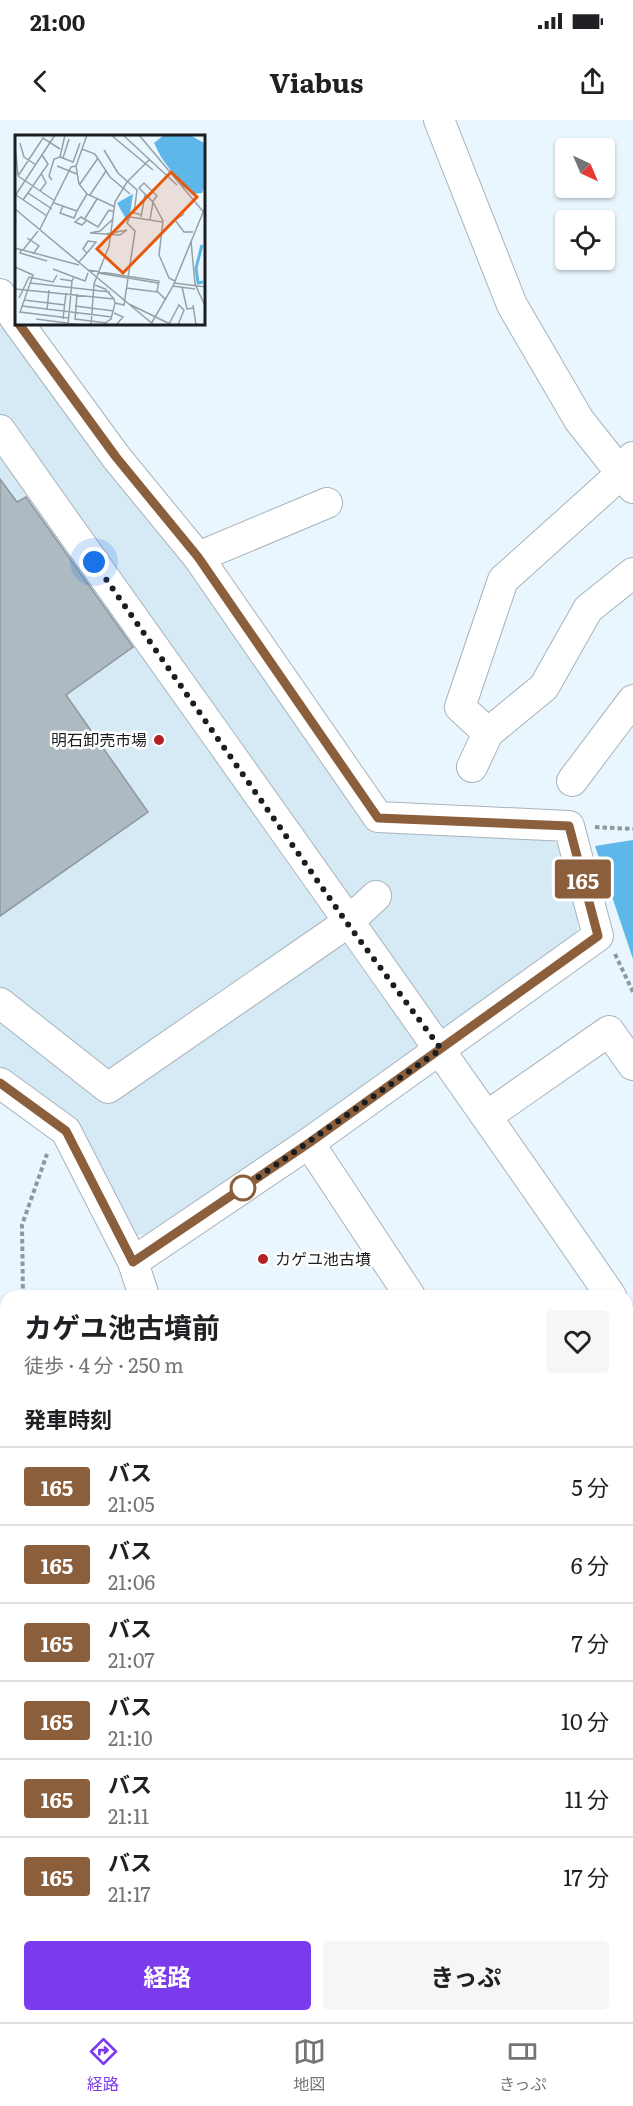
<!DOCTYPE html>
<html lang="ja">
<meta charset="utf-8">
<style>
body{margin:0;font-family:Literata,"Noto Sans JP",serif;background:#f6f6f6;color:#202124;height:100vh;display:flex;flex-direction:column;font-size:22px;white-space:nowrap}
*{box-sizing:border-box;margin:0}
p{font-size:20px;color:#757577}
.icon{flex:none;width:33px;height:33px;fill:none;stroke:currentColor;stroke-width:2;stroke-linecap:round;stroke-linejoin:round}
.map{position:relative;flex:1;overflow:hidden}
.panel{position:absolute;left:0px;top:1170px;width:633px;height:732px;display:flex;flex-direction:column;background:#fff;border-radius:18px 18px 0 0;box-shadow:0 2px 4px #0004}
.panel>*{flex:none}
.badge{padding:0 12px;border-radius:4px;font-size:21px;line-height:39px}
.needle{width:39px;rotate:136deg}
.buttons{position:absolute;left:555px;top:18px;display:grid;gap:12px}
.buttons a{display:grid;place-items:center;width:60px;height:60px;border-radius:6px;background:#fff;box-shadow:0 2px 4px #0004;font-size:30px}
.you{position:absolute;width:30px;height:30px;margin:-15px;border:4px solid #fff;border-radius:50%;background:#1a73e8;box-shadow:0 0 0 9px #1a73e833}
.map>.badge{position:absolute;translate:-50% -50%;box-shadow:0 0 0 3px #fff}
h2{padding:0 24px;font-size:22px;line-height:54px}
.round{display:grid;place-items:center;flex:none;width:63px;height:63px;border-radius:6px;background:#f6f6f6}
.overview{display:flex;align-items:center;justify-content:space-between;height:102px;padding:0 24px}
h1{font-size:28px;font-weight:700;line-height:45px}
.primary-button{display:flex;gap:12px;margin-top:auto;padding:12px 24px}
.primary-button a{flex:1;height:69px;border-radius:6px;background:#7c3aed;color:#fff;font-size:24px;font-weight:700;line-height:69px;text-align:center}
.primary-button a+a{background:#f6f6f6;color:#202124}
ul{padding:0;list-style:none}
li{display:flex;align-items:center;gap:18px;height:78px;padding:0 24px;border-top:2px solid #e0e0e0}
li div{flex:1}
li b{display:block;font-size:22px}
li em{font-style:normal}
li .badge{min-width:66px;font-weight:700;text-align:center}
.status{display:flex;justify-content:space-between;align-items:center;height:42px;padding:0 30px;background:#fff;direction:ltr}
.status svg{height:16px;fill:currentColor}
header{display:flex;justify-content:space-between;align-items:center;height:78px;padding:0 24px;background:#fff;font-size:27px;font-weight:700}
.tab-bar{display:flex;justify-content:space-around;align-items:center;height:84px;border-top:2px solid #e0e0e0;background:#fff;font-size:16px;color:#757577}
.tab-bar a{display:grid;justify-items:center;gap:3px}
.tab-bar .active{color:#7c3aed}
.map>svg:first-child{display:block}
</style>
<div class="status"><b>21:00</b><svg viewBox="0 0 49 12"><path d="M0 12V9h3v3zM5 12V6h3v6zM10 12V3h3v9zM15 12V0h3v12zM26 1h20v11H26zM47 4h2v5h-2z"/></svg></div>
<header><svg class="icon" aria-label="back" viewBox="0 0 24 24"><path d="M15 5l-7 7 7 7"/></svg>Viabus<svg class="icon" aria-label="share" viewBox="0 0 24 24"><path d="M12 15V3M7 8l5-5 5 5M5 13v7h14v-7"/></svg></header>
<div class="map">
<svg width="633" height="1902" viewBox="0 0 633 1902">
<rect width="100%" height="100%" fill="#eaf6fe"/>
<g fill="#d6eaf6">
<polygon points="0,198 259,534 375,706 544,715 563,728 578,790 577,811 561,830 149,1115 135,1115 0,952"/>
<polygon points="633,1549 633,1764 627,1764 627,1550"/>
</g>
<g fill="#5eb7e9">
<polygon points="633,720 633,839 595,726"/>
<polygon points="149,1896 497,1896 537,1902 116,1902"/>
</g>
<polygon fill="#aebac1" stroke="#8d989f" stroke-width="1.5" points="0,359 17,382 26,377 133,527 66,575 148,692 0,796"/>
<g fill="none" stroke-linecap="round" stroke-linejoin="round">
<defs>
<g id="minor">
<polyline points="439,0 512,185 579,300 633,368"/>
<polyline points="0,174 16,200"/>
<polyline points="19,204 116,337 198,437 378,697 569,706 598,816 309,1023"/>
<path d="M 0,310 C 204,599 411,885 611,1176"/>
<polyline points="198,437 327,383"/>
<polyline points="488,613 460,587 503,460 622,353 633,337"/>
<polyline points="472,647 488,613 544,567 588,489 633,453"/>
<polyline points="572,661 633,580"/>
<polyline points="0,883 108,968 347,803 376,776"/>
<polyline points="0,963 66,1011 133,1142 144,1176"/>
<polyline points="487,996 609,911 633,945"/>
<polyline points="133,1142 309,1023 410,1176"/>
<polyline points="627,1199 633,1208"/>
<polyline points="627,1303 633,1303"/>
<polyline points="627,1429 633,1429"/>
<polyline points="0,1440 6,1441"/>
<polyline points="627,1773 633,1774"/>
<polyline points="0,1835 6,1834"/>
</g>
<g id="highway">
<polyline points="0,1775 6,1776"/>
<polyline points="627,1845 633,1846"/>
</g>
</defs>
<use href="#minor" stroke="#a8b3bb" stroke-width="32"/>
<use href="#highway" stroke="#a8b3bb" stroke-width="34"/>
<g stroke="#90989e" stroke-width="4" stroke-dasharray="4.5 3" stroke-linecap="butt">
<polyline points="595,707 633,709"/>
<polyline points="615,834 633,872"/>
<polyline points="23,1176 22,1105 47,1034"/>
<polyline points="0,1283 6,1260"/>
</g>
<use href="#minor" stroke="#fff" stroke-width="30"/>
<use href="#highway" stroke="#fff" stroke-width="33"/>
<defs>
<g id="rail">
<polyline points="627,1527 633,1527"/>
<polyline points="627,1540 633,1539"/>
<polyline points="0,1553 6,1552"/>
<polyline points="0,1565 6,1565"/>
</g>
</defs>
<use href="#rail" stroke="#41464a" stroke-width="7"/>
<use href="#rail" stroke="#fff" stroke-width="4.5" stroke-dasharray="14" stroke-linecap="butt"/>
</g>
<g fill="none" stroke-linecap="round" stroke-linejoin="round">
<defs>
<polyline id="line" points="0,963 66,1011 133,1142 309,1023 598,816 569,706 378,698 198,437 116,337 19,204"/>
</defs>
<use href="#line" stroke="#fff" stroke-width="14"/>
<use href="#line" stroke="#8b5e3c" stroke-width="9"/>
<polyline stroke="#1a1e21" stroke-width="6" stroke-dasharray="0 10.8" points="94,442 347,803 441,929 243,1068"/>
</g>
<g fill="#b32226" stroke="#fff" stroke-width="2">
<circle cx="159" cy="620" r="6"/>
<circle cx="263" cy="1139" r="6"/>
</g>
<circle fill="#fff" stroke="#8b5e3c" stroke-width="3" cx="243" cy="1068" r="12"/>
<g text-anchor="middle" stroke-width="5" stroke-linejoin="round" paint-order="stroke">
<g font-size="16" fill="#1a1e21" stroke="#fff" text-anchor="end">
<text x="147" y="626">明石卸売市場</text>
<text x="275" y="1145" text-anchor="start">カゲユ池古墳</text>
</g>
</g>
<g transform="translate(15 15)">
<rect width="190" height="190" fill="#eaf6fe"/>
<path d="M 149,0 L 175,0 L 189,8 L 191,49 L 187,58 L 179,59 L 167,51 L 146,22 L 139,8 ZM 118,59 L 115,79 L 112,86 L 102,68 Z" fill="#5eb7e9"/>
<path fill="none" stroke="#5eb7e9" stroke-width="3" d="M 187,110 L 181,133 L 183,148 L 188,147"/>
<path fill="none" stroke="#97a0a6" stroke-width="1.5" d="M 50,0 L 45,22 L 58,27 L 65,8M 72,0 L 61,31 L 64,49 L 72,59 L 100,72M 96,0 L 138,35M 108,0 L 162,50M 124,0 L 191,80M 5,8 L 9,22 L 21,30M 0,10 L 3,40M 67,14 L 80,19 L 95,42 L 115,59M 89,15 L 103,38 L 122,55 L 119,78 L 127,80M 48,23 L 54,4M 42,31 L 62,39M 3,41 L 28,3 L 45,14M 3,41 L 40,66M 37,45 L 34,41 L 39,24 L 45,22M 65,49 L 83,23M 25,56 L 31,48 L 26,38M 13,58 L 37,74M 1,60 L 32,81M 75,60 L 91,36M 0,61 L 40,0M 8,65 L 33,29 L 27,20M 138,66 L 142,61 L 129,48 L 124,53 L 138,67 L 135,85 L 147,87M 138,67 L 148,86 L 144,120 L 154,143 L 160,146M 39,68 L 62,76 L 72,59M 48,71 L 45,78 L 59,83 L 62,76M 0,74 L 139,190M 169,79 L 160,85 L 169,97 L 178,97M 126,82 L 130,60M 69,85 L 82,64M 71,86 L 67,90 L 60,87 L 66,82 L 83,92 L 94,75 L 99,77M 25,94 L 56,32 L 61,31M 75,98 L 85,96 L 98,84M 76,98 L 105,100 L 112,95M 91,99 L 112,95M 12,103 L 24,111 L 18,119M 176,106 L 180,149 L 191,173M 0,113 L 64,130M 6,115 L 5,118 L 32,126M 8,115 L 23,96M 64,127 L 72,118 L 81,107 L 73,106 L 68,114 L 72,118M 0,132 L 18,140 L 5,177 L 54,183M 38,134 L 59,142 L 57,146M 73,135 L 144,146 L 142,156 L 151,165M 83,138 L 143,148M 59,142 L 70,146 L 73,138M 45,144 L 57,146 L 53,190M 15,148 L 95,157M 159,148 L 191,152M 80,150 L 90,154 L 99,164M 158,151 L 180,154M 167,152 L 172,174 L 178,173M 111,153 L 143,157M 0,154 L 99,164 L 100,168 L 109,170 L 120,96 L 112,88 L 115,82 L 135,85M 4,163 L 14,142 L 38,147 L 42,140M 9,165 L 50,170M 114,169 L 157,190M 178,170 L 181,190M 7,171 L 97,182M 60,171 L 99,176M 32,175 L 34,155M 99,178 L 108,182 L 101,190M 21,184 L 67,190M 48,184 L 51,158M 60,184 L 92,188M 60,185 L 62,159M 136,189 L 158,151 L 191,70M 154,189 L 164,170 L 169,175 L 163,190M 76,190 L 79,149 L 94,111 L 100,67 L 112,47 L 135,24M 87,190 L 96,184 L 100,168"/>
<path fill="#e8590c" fill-opacity="0.15" stroke="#e8590c" stroke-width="3" d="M 156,37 L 182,62 L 108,138 L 82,114 Z"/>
<rect width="190" height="190" fill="none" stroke="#1a1e21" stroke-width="3"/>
</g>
</svg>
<div class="buttons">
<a><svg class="needle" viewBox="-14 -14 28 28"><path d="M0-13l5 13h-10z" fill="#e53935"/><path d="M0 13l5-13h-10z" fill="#757577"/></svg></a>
<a><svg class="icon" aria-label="locate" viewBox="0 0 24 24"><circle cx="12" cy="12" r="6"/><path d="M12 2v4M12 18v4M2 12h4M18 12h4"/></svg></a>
</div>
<div class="you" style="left:94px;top:442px"></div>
<b class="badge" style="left:583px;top:759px;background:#8b5e3c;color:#fff">165</b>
<section class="panel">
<div class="overview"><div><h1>カゲユ池古墳前</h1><p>徒歩 · 4 分 · 250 m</p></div><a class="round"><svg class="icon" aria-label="heart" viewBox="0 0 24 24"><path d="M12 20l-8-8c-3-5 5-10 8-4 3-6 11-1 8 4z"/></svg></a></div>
<h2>発車時刻</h2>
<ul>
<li><span class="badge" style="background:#8b5e3c;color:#fff">165</span><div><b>バス</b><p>21:05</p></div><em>5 分</em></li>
<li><span class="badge" style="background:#8b5e3c;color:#fff">165</span><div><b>バス</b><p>21:06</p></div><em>6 分</em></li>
<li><span class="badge" style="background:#8b5e3c;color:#fff">165</span><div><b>バス</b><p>21:07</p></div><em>7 分</em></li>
<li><span class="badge" style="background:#8b5e3c;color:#fff">165</span><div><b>バス</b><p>21:10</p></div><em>10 分</em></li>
<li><span class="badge" style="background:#8b5e3c;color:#fff">165</span><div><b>バス</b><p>21:11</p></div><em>11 分</em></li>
<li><span class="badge" style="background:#8b5e3c;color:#fff">165</span><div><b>バス</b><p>21:17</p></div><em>17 分</em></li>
</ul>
<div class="primary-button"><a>経路</a><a>きっぷ</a></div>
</section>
</div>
<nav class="tab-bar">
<a class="active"><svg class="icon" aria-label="directions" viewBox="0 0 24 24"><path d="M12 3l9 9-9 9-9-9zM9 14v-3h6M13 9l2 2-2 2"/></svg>経路</a>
<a><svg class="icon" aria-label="map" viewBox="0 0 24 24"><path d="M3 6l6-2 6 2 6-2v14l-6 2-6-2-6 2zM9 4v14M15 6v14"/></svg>地図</a>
<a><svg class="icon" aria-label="tickets" viewBox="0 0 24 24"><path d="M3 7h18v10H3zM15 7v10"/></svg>きっぷ</a>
</nav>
